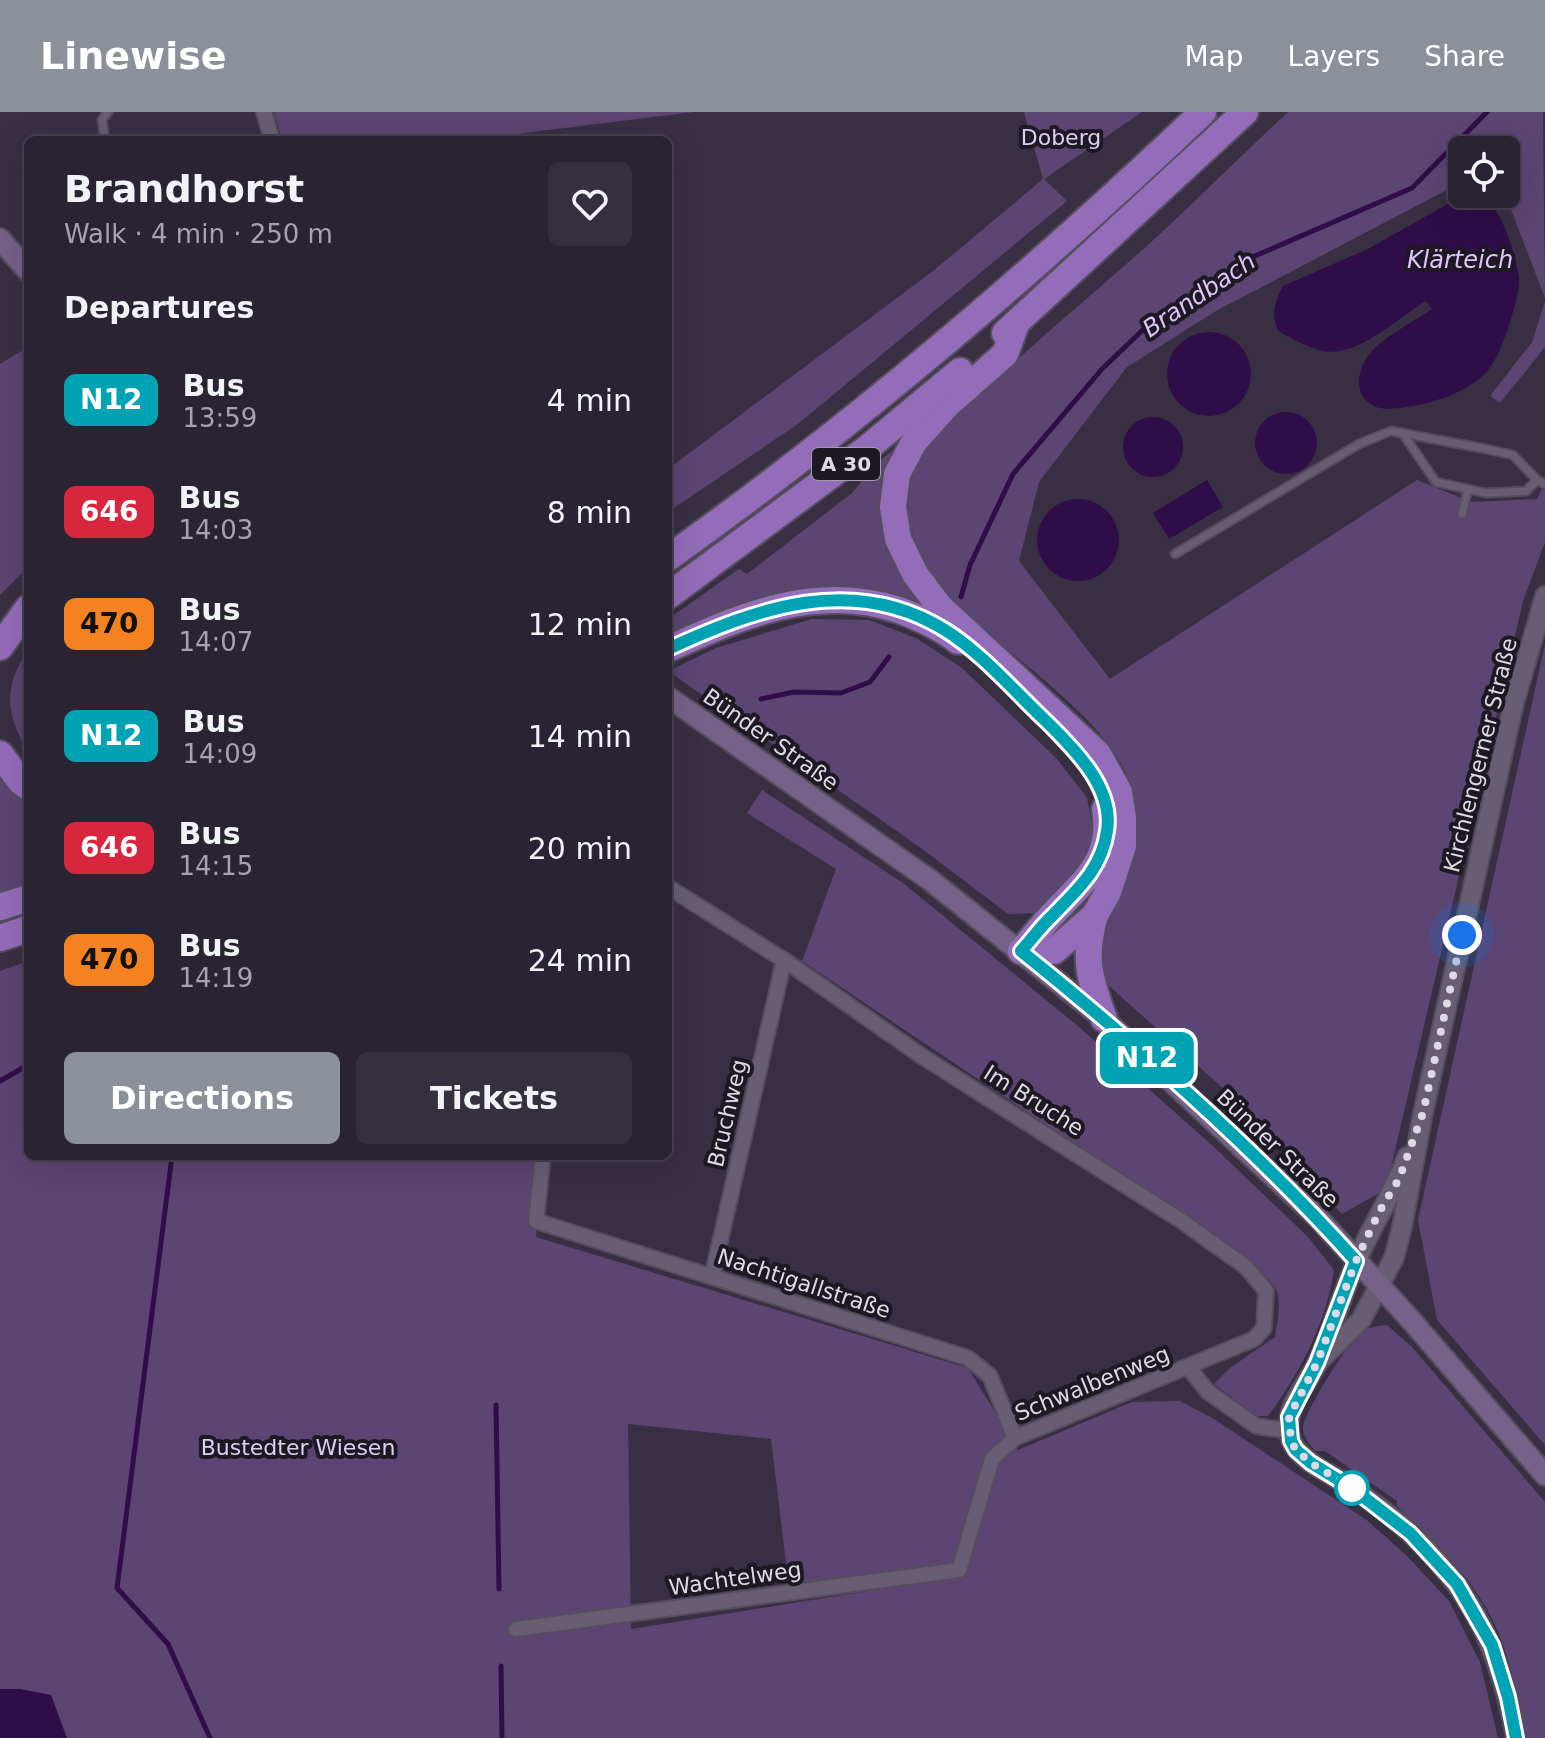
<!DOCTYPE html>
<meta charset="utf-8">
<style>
body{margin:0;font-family:"DejaVu Sans",sans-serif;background:#362f3e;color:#f1f3f6;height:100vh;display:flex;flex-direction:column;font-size:30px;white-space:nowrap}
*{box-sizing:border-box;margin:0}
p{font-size:26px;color:#a5a4ac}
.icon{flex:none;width:44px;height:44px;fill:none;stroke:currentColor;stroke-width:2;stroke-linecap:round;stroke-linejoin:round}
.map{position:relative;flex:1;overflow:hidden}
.sheet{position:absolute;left:24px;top:24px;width:648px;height:1024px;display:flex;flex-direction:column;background:#2a2332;border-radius:12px;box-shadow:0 8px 32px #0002,0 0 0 2px #46404d}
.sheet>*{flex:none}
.badge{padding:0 16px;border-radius:12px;font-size:28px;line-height:52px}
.fabs{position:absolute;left:1448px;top:24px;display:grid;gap:16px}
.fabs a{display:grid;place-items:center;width:72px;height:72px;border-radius:12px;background:#2a2332;box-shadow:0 8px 32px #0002,0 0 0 2px #46404d;font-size:40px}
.you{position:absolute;width:40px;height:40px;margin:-20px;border:6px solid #fff;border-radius:50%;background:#1a73e8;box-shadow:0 0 0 12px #1a73e833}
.map>.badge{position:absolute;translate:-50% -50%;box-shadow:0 0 0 4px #fff}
h2{padding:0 40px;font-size:30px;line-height:72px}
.round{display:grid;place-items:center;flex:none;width:84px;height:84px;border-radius:12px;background:#362f3e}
.headline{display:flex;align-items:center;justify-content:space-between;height:136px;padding:0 40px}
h1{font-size:38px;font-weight:600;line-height:60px}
.action{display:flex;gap:16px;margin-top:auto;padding:16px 40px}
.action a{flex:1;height:92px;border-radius:12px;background:#8c9099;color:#fff;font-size:32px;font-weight:600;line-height:92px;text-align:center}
.action a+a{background:#362f3e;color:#f1f3f6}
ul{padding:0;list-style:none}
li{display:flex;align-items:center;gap:24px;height:112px;padding:0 40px}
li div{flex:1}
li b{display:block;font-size:30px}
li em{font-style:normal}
li .badge{min-width:88px;font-weight:700;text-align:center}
header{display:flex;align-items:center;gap:48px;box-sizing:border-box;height:112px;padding:0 40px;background:#8c9099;color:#fff}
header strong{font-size:38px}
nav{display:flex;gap:44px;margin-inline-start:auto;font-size:28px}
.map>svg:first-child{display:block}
</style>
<header>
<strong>Linewise</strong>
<nav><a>Map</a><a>Layers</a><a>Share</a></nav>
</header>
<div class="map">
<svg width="1545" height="1626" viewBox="0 0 1545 1626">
<rect width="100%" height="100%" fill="#382f42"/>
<g fill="#5b4572" fill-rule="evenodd">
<polygon points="274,0 694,0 468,28 282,28"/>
<polygon points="1024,0 1142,0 1044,67 1067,89 798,312 668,400 668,357 933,159 1043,67"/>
<path d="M 1288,0 L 1543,0 L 1545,186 L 1505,82 L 1506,38 L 1462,38 L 1462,70 L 1216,199 L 1127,255 L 1039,370 L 1019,449 L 1110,567 L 1417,368 L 1471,390 L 1537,387 L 1545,370 L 1545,430 L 1523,489 L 1386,1077 L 1342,1102 L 1311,1071 L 1287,1039 L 1234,986 L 1108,873 C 1085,806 1157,748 1129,669 C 1107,604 996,536 949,484 C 914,445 895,397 919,347 C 933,317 982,281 1007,257 C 1058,210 1111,167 1161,121 C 1204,81 1245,40 1288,0 Z"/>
<polygon points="1545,189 1545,235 1500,291 1490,284 1532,230"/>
<polygon points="28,235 28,455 0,483 0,252"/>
<polygon points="905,328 888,368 941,504 890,487 668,526 668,507 739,457 747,462 852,381 876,352"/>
<polygon points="812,507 869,508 916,526 962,556 1056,646 1072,666 1087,686 1093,719 1084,755 1039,801 1008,802 921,736 668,559 716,536"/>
<polygon points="1545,532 1545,1333 1437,1208 1418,1108"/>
<path d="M 28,538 L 28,638 C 22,632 20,625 16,616 C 5,586 10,565 28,538 Z"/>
<polygon points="0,655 28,684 28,770 0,781"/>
<path d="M 762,678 L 903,771 L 1079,915 L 1214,1035 L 1308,1125 L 1334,1158 C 1327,1210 1299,1262 1268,1304 L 1256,1304 L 1214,1272 L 1230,1256 L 1275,1225 C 1283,1175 1281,1177 1243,1145 L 802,849 L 836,757 L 747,701 Z"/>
<path d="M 28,849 L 28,1044 L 542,1044 L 536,1125 L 968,1256 L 1018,1338 L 1132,1290 L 1180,1289 L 1214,1307 L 1368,1409 L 1407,1444 L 1449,1489 L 1480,1550 L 1498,1626 L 0,1626 L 0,859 ZM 628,1312 L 771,1327 L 789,1476 L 949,1455 L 949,1466 L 631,1517 Z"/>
<path d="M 1387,1213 L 1412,1235 L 1545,1390 L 1545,1626 L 1526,1626 C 1520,1596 1514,1565 1504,1536 C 1485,1477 1440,1434 1397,1394 L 1397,1389 L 1325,1339 L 1315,1339 C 1310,1333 1304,1326 1303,1317 C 1303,1301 1345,1237 1357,1223 C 1366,1215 1376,1214 1387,1213 Z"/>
</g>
<g fill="#2f0d49">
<path d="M 1462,84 C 1472,84 1484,83 1490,91 C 1504,106 1519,150 1519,171 C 1518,190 1501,243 1489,257 C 1473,277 1442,288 1418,293 C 1407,295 1386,299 1376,295 C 1351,284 1357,256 1372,239 C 1385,224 1415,209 1432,197 L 1426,189 C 1398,206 1354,249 1319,238 C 1305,234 1291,226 1278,219 C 1271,202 1274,191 1283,174 L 1368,137 Z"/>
<circle cx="1209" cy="262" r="42"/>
<circle cx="1286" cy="331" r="31"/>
<circle cx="1153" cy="335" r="30"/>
<polygon points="1207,368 1223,395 1169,427 1153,401"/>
<circle cx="1078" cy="428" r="41"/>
<polygon points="0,1577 20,1577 51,1583 67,1626 0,1626"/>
</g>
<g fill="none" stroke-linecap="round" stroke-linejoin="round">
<g stroke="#2f0d49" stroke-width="5">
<polyline points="961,485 970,453 1013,362 1102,257 1151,210 1248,147 1412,76 1487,0"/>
<polyline points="761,587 794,580 841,581 870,570 889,545"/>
<polyline points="0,969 28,953"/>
<polyline points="172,1044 117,1476 168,1532 210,1626"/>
<polyline points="496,1293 499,1477"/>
<polyline points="501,1554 502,1626"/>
</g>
<defs>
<g id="service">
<polyline points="105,28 102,8 108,0"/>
<polyline points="1403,322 1436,370 1486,381 1526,379 1537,368"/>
<polyline points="1462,402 1468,377"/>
<polyline points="1175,442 1359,332 1391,319 1486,337 1513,343 1537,368 1545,372"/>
</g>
<g id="minor">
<polyline points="264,0 272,28"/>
<polyline points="543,1044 536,1109 968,1246 990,1264 1015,1326"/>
<polyline points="712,1165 784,848"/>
<polyline points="1189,1256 1207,1279 1256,1314 1289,1319"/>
<polyline points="516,1517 959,1458 992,1347 1015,1326 1254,1227 1264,1216 1266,1179 1246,1155 1180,1108 923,945 784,848 668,775"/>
</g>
<g id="tertiary">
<path d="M 1407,1045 C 1394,1080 1372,1113 1357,1148 C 1342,1181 1333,1217 1318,1250 C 1309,1269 1290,1289 1289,1310 C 1288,1320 1290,1330 1297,1338 C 1311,1355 1334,1363 1352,1376 C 1371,1389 1392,1404 1409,1420 C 1475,1480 1500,1541 1516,1626"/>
<polyline points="1317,1251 1361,1208 1394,1146 1402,1115 1423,1001 1513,595 1545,484"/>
</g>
<g id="secondary">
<polyline points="0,127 28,159"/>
<polyline points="668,585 930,768 1104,907 1318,1106 1410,1207 1545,1363"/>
</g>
<g id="motorway">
<polyline points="1016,212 1005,242 946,294 914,330 897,362 893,395 898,427 915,462 940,495 1098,642 1119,680 1123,706 1123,734 1108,780 1095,803 1054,839 1021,839"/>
<polyline points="1005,221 1245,0"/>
<path d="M 668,446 C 858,311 1034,160 1203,0"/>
<polyline points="668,484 865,338 960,259"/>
<polyline points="0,535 28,496"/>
<path d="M 668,537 C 743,503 816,471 899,498 C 920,506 941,515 958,529"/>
<polyline points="0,642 21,670 28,675"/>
<polyline points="0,795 28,786"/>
<path d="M 1095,803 C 1083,846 1089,865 1104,907"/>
<polyline points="0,826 28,817"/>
<path d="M 1021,839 C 1031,828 1040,816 1050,805 C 1081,771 1114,750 1105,697"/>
</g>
</defs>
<use href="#service" stroke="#554d5d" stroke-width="11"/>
<use href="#minor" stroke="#554d5d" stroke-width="18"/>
<use href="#tertiary" stroke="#554d5d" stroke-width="22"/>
<use href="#secondary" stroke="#554d5d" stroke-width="24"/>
<use href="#motorway" stroke="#554d5d" stroke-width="30"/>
<use href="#service" stroke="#675e73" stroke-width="7"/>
<use href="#minor" stroke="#675e73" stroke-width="14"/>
<use href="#tertiary" stroke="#675e73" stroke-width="18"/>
<use href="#secondary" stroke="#746288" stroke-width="20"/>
<use href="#motorway" stroke="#936cba" stroke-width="26"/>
</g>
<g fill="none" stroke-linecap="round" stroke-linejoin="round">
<defs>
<path id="line" d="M 668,537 C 757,496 853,461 945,518 C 983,542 1015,580 1048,611 C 1075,638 1114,676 1107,719 C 1102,756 1078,777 1053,803 C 1041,814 1032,827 1021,839 C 1139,934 1255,1036 1356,1149 L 1317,1251 L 1289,1305 L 1291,1329 L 1296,1338 L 1311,1351 L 1352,1376 L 1410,1421 L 1457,1472 L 1492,1533 L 1508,1585 L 1516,1626"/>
</defs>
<use href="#line" stroke="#fff" stroke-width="18"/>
<use href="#line" stroke="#00a3b4" stroke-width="12"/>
<polyline stroke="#dfd9e5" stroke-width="8" stroke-dasharray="0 14.4" points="1352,1376 1311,1351 1296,1338 1291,1329 1289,1305 1317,1251 1356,1149 1379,1100 1399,1067 1423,1001 1462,823"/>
</g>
<circle fill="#fff" stroke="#00a3b4" stroke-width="4" cx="1352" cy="1376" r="16"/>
<g text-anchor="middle" stroke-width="8" stroke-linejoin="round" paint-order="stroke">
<rect fill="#1d1922" stroke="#a59faa" stroke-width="2" x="812" y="336" width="68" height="32" rx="6"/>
<g font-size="20" font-weight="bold" fill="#dfd9e5">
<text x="846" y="359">A 30</text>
</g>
<g font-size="22" fill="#dfcef3" stroke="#1d1922">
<text x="1061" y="33">Doberg</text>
<text x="298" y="1343">Bustedter Wiesen</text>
</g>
<g font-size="22" fill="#dfd9e5" stroke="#1d1922">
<text transform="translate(771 627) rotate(35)" y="8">Bünder Straße</text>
<text transform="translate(1480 643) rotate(-76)" y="8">Kirchlengerner Straße</text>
<text transform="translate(1034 988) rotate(32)" y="8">Im Bruche</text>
<text transform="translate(727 1001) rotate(-77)" y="8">Bruchweg</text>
<text transform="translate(1278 1036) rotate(44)" y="8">Bünder Straße</text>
<text transform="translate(804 1171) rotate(18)" y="8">Nachtigallstraße</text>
<text transform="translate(1092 1271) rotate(-22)" y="8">Schwalbenweg</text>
<text transform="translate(735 1466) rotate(-8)" y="8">Wachtelweg</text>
</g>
<g font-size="24" font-style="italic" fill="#ddc4fb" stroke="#1d1922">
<text x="1460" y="156">Klärteich</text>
<text transform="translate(1199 183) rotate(-34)" y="8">Brandbach</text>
</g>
</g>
</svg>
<div class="fabs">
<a><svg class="icon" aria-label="locate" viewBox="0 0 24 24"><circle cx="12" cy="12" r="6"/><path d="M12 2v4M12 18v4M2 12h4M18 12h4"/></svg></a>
</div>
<div class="you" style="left:1462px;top:823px"></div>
<b class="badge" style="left:1147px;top:946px;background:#00a3b4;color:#fff">N12</b>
<section class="sheet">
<div class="headline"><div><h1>Brandhorst</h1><p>Walk · 4 min · 250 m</p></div><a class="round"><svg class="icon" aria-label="heart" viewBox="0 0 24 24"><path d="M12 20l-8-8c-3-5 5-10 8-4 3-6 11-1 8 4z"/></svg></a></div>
<h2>Departures</h2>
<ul>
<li><span class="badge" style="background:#00a3b4;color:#fff">N12</span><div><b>Bus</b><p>13:59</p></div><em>4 min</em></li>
<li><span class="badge" style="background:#d7263d;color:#fff">646</span><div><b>Bus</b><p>14:03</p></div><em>8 min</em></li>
<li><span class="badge" style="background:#f58220;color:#111">470</span><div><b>Bus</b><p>14:07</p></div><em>12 min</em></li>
<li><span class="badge" style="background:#00a3b4;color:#fff">N12</span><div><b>Bus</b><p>14:09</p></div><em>14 min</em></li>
<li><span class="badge" style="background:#d7263d;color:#fff">646</span><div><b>Bus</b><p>14:15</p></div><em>20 min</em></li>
<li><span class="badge" style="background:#f58220;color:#111">470</span><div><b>Bus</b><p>14:19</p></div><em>24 min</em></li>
</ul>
<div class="action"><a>Directions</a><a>Tickets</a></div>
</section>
</div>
